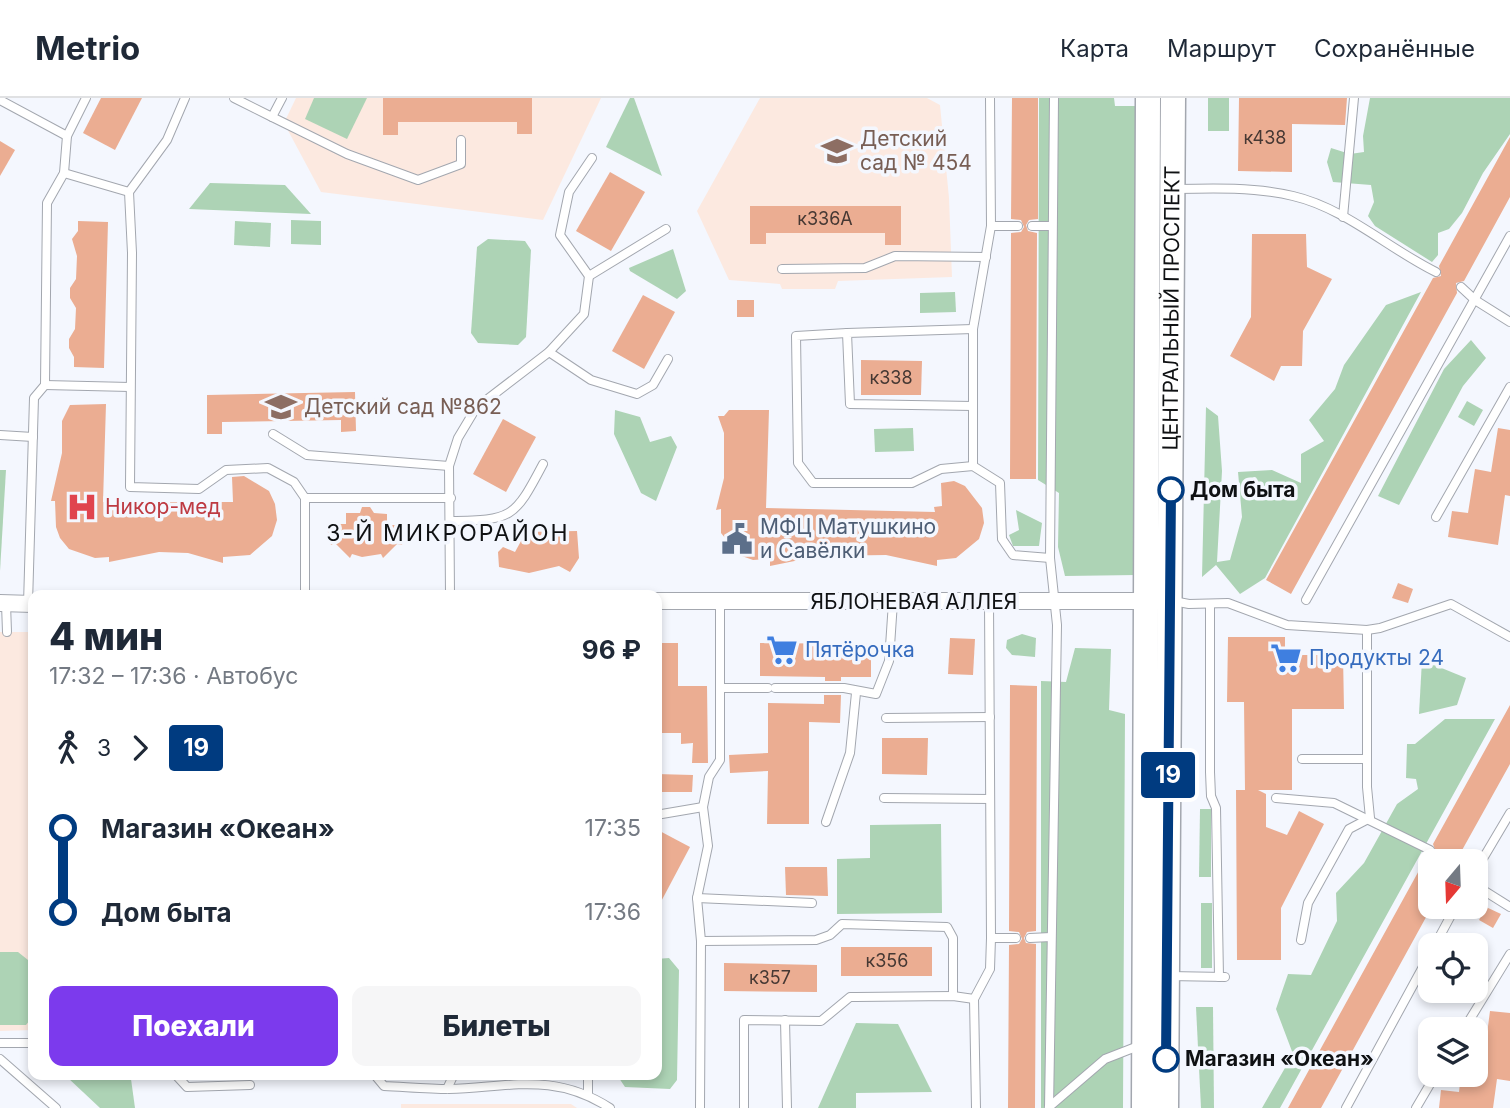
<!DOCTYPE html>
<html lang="ru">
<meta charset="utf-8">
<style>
body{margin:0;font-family:Inter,sans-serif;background:#f6f6f7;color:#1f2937;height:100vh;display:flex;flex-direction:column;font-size:26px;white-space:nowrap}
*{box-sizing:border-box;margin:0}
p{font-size:23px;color:#747a83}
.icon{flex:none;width:38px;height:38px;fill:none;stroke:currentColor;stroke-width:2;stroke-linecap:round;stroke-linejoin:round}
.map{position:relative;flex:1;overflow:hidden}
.sheet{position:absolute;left:28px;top:492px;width:634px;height:490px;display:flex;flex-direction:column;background:#fff;border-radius:14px;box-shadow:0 4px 10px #0003}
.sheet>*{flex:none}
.badge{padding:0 14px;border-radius:5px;font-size:24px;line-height:46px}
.needle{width:46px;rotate:199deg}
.fabs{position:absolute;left:1418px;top:751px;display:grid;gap:14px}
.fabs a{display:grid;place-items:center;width:70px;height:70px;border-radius:14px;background:#fff;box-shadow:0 4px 10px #0003;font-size:35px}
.map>.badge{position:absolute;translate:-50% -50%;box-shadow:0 0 0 4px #fff}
.legs{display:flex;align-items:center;gap:10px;height:77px;padding:0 21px;font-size:23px}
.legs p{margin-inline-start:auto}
.overview{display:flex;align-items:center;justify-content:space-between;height:119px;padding:0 21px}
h1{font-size:38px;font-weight:800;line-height:52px}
.primary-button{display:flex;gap:14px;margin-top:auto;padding:14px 21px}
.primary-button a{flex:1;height:80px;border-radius:14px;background:#7c3aed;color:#fff;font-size:28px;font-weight:800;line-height:80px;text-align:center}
.primary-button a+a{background:#f6f6f7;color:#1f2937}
ul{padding:0 21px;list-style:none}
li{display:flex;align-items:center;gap:24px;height:84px;font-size:26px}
li i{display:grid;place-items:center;width:10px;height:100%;margin:0 9px;background:currentColor}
li i::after{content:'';width:18px;height:18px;margin:-9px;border:5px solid;border-radius:50%;background:#fff}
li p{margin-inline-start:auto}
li:first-child i{background:linear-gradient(#0000 50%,currentColor 0)}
li:last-child i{background:linear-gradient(currentColor 50%,#0000 0)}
header{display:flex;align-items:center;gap:42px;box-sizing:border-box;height:98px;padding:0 35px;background:#fff;border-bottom:2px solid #e0e1e3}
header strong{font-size:33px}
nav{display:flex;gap:38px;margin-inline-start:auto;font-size:24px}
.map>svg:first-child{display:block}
</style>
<header>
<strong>Metrio</strong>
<nav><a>Карта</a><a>Маршрут</a><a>Сохранённые</a></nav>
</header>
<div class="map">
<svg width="1510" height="1010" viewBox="0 0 1510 1010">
<rect width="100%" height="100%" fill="#f4f7fe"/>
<g fill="#fce9e0">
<polygon points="296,0 601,0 543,122 321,94 284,25"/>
<polygon points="760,0 927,0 940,7 949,100 952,179 838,183 835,191 782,191 780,186 729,182 697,113"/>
<polygon points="0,534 33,534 33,932 0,933"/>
<polygon points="401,1006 571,1006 577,1010 401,1010"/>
</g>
<g fill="#add3b5">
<polygon points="314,0 367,0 347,41 305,21"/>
<polygon points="630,0 634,0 662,78 606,49"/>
<polygon points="1039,0 1114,0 1115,8 1135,8 1136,477 1065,478 1058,449 1059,395 1038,382"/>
<rect x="1208" y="0" width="21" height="33"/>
<polygon points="1370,0 1510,0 1510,36 1483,75 1462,115 1449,131 1438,135 1438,157 1432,164 1375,128 1368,118 1374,104 1371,87 1333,84 1327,64 1331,50 1350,56 1364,54 1363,38"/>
<polygon points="210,85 285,87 311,116 189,111"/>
<polygon points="291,122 321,123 321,147 291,146"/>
<polygon points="235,123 271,125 270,149 234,147"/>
<polygon points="488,141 525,143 531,152 526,239 518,247 478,245 471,235 477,149"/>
<polygon points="673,151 686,193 677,201 630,173 629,170"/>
<polygon points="955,194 956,214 920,215 920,195"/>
<polygon points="1421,194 1265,480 1240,496 1216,467 1202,479 1206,309 1218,318 1222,373 1217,464 1230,462 1242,419 1238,374 1272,372 1301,385 1301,356 1324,343 1309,322 1335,291 1344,267 1386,207"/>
<polygon points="1471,242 1486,260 1463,288 1399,407 1378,398 1444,271"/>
<polygon points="1467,303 1483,312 1474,328 1458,319"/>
<polygon points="615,312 640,319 650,344 671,338 677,349 656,403 641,395 614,336"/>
<polygon points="913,330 914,353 875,354 874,331"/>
<polygon points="0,372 6,372 0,473"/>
<polygon points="1016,412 1042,425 1039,448 1013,448 1009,437 1019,432"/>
<polygon points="1022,536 1036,540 1035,559 1012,557 1006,550 1007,542"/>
<polygon points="1075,550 1111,551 1109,612 1125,616 1123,1010 1041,1010 1041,583 1066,584"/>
<polygon points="1422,562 1466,580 1457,607 1419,616"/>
<polygon points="1445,621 1495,621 1280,1010 1262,1010 1293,956 1276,911 1288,876 1311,877 1337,823 1336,795 1364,765 1397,706 1418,691 1416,681 1406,680 1407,646 1415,646"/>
<polygon points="1200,711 1211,711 1211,779 1199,779"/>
<polygon points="941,726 942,815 837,816 837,761 870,760 870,727"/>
<rect x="1201" y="805" width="11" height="65"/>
<polygon points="0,854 18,854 33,866 33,918 26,927 0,927"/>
<polygon points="669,860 679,872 677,982 670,991 625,989 617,977 656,976 656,861"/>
<polygon points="1196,909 1213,909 1214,1010 1201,1010"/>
<polygon points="856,925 898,926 932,994 856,995 856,1010 818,1010"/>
<polygon points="67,979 131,981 135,1010 100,1010"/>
</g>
<g fill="#ebad92">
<polygon points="101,0 142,0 115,52 83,35"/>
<polygon points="383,0 532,0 532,36 517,36 517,24 398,24 398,37 383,37"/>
<polygon points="1012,0 1038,0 1038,121 1029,122 1026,127 1028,133 1037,135 1036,381 1010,381 1011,135 1021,134 1024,129 1021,122 1011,121"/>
<polygon points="1239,0 1347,0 1345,27 1292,26 1292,74 1238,73"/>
<polygon points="1510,39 1510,99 1464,183 1456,185 1457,195 1291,496 1266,482 1433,180 1441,178 1439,168"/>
<polygon points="0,43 15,52 0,78"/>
<polygon points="610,74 645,94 611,153 576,133"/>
<polygon points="750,108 901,108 901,147 885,147 885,135 766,135 766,146 750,146"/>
<polygon points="78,123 108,124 104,270 74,269 74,259 69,250 69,241 75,231 76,210 70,200 70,190 76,181 77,158 72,141 78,133"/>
<polygon points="1252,136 1306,136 1307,169 1332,181 1303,233 1302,268 1281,268 1274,283 1230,258 1251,219"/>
<polygon points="643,197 675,214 644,271 612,253"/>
<rect x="737" y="202" width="17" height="17"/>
<polygon points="861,262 922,263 921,297 861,297"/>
<polygon points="355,294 356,333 341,334 341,322 222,324 222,336 207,336 207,297"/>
<polygon points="106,306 103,404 233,404 232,379 244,378 269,393 275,406 277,422 272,438 250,457 223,459 223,465 188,455 159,454 109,464 109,459 95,460 69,451 60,440 56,429 55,403 51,403 62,355 62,323 70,307"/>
<polygon points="729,312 769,312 766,410 935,414 934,409 942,408 941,385 954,383 965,388 982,410 984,425 979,441 956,460 937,462 937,468 886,457 819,458 770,468 770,461 753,462 739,457 721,435 721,411 716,412 724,380 724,335 718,318 724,318"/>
<polygon points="503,321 536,339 506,394 473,376"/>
<polygon points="1498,330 1510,332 1510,398 1505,397 1498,447 1448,439 1452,413 1468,415 1475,371 1491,374"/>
<polygon points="362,409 370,409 374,415 387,416 387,427 406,427 402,447 397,446 383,460 381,456 362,459 352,456 350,460 335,445 331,447 326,426 346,426 346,415 360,415"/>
<polygon points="577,433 579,460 570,474 559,468 529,475 499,469 498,454 503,449 515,454 526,434"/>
<polygon points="1398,485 1413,491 1408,505 1392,500"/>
<polygon points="1228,539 1285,539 1285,557 1343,557 1344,611 1292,611 1292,692 1258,692 1266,696 1266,729 1287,737 1299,713 1324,726 1281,810 1281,862 1237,862 1236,692 1245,692 1244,604 1227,604"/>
<polygon points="950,540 975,541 973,577 948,576"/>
<polygon points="656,545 678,545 678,588 707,588 708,665 692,665 693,645 681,646 681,635 656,635"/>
<polygon points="760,545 871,546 871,579 841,579 841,583 825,583 825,579 760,578"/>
<polygon points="1010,587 1037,588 1036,833 1027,834 1024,840 1026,845 1036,846 1035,1010 1008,1010 1009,847 1019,846 1022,841 1019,834 1009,833"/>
<polygon points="824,597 841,597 840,625 809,624 809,726 767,726 768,673 730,675 729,657 768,655 768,605 824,606"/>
<polygon points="1510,607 1510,666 1456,763 1430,763 1430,812 1321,1010 1288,1010 1427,758 1436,755 1433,746"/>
<polygon points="882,640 928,640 927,677 882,676"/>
<polygon points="656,676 693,677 692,694 656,694"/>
<polygon points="656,731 690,749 656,813"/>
<polygon points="785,769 827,769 828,798 786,797"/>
<polygon points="1486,809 1501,816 1493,830 1479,822"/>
<rect x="841" y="849" width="91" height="29"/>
<polygon points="724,865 817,867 817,894 724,893"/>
<polygon points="1490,913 1510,915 1510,983 1497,981 1493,1010 1439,1010 1441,992 1459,994 1461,976 1475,976 1475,958 1484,959"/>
</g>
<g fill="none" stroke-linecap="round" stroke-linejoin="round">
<defs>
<g id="lane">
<polyline points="185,0 167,42 129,94 132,155 130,389 199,391 226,372 268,370 294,384 305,400 305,497"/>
<polyline points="234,0 272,19 282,0"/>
<polyline points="0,2 67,38"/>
<polyline points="272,19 347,56 418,82 461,66 461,42"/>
<polyline points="64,75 129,94"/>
<path d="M 1175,91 C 1213,90 1256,89 1293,98 C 1345,110 1389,151 1436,174"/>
<polyline points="1343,119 1354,0"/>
<polyline points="991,128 1018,128"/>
<polyline points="1032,128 1051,128"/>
<polyline points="782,171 865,170 895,158 986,159"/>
<polyline points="589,178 666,131"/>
<polyline points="1461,189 1475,202 1510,224"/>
<polyline points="847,235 796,238 798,365 813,385 912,385 941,371 973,368 1000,385 1002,441 1013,457 1050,460"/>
<polyline points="549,254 591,282 637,296 653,287 668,261"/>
<polyline points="45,287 130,289"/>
<polyline points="973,308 850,306 847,235 973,231"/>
<polyline points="273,336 307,357 449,368"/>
<polyline points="0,337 33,339"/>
<polyline points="973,368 973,231 991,128 990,0"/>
<polyline points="305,400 451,400"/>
<polyline points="1436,419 1510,289"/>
<path d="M 450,423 C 512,422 514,421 543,366"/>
<polyline points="450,497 449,368 458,340 476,310 549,254 584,216 589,178 560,137 569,94 592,60"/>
<polyline points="1306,502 1510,138"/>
<polyline points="1173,503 1189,506 1228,505 1287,527 1367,532 1380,530 1451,506 1510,539"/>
<polyline points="6,506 7,534"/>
<polyline points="28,506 34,300 45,287 47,105 64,75 67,38 86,0"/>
<polyline points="1210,506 1210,674 1211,698 1216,710 1219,879"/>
<polyline points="720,590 768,590"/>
<polyline points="775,590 844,590 876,596 889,563 893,504"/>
<polyline points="886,620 990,619"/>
<polyline points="1302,661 1367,661"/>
<polyline points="884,700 990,701"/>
<polyline points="1276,700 1334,705 1430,752"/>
<polyline points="656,717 703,709"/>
<polyline points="826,724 850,655 856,595"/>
<polyline points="1475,774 1510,715"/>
<polyline points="1475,787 1510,809"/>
<polyline points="697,800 812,805"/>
<polyline points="991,840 1016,840"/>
<polyline points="1030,840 1051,839"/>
<polyline points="1301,842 1308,805 1349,731 1370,720 1367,689 1367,532"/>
<polyline points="701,843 816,842 830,837 842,826 947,829 953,840 953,898"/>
<polyline points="1435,847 1456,808"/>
<polyline points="1169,878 1225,879"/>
<polyline points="785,922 787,1010"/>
<polyline points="1464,931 1510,856"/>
<polyline points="0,945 33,945"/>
<polyline points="0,961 56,1010"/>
<polyline points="175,976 187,989 250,987"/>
<path d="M 374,976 L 384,988 C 406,989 428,991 449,991 C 511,989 554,974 610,1010"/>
<polyline points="588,976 588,996"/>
<polyline points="447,991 454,976"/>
<polyline points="1049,1009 1105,961 1141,947"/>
<polyline points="700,1010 701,843 697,800 708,748 703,709 709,679 720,662 720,504"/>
<polyline points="744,1010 744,922 821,923 850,899 856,899 953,898 974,901"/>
<polyline points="976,1010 974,901 990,871 991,840 989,504"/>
<polyline points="1049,1010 1057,527 1050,460 1054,0"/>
<polyline points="1346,1010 1430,856"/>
<polyline points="1416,1010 1436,976"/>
</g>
<g id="street">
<polyline points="656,503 1155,503"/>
<polyline points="0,505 33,506"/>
</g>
<g id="primary">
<polyline points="1144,1010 1148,0"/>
<path id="s1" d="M 1166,1010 L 1173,0"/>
</g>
</defs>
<use href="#lane" stroke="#a3a7af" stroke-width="10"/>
<use href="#street" stroke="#a3a7af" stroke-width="18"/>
<use href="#primary" stroke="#a3a7af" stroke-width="27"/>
<use href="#lane" stroke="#fff" stroke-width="8"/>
<use href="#street" stroke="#fff" stroke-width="16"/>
<use href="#primary" stroke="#fff" stroke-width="24"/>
</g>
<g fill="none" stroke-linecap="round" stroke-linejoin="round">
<defs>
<polyline id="line-1" points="1166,961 1171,392"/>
</defs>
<use href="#line-1" stroke="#fff" stroke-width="16"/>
<use href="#line-1" stroke="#003b80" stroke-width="10"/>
</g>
<defs>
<symbol id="school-bare" viewBox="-9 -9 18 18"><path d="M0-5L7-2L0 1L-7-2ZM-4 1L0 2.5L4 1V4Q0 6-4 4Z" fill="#8d6e63" stroke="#f4f7fe" stroke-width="2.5" paint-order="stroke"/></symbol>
<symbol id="hospital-bare" viewBox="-9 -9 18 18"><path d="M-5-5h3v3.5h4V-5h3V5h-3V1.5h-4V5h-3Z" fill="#e0444e" stroke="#f4f7fe" stroke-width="2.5" paint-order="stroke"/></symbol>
<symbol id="civic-bare" viewBox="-9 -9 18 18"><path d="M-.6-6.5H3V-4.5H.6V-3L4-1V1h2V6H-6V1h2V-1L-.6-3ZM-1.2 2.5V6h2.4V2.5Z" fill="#5c6f8a" stroke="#f4f7fe" stroke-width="2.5" paint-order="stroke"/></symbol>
<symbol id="supermarket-bare" viewBox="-9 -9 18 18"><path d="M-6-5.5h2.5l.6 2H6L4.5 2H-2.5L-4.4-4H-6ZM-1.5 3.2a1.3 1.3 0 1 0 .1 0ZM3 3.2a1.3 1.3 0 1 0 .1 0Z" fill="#3f7fe0" stroke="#f4f7fe" stroke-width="2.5" paint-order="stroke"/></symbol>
</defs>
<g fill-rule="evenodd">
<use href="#school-bare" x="815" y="31" width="44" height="44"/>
<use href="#school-bare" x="259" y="287" width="44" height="44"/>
<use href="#hospital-bare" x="60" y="387" width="44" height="44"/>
<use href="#civic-bare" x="715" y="419" width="44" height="44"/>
<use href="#supermarket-bare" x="760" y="530" width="44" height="44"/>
<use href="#supermarket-bare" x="1264" y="538" width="44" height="44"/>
</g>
<g fill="#fff" stroke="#003b80" stroke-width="3.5">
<circle cx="1171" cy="392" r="12"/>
<circle cx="1166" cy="961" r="12"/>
</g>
<g text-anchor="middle" stroke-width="7" stroke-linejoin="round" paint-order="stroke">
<g font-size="18" fill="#463833">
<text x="1265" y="46">к438</text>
<text x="825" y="127">к336А</text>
<text x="891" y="286">к338</text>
<text x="887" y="869">к356</text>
<text x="770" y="886">к357</text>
</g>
<g font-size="21" fill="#785e54" stroke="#f4f7fe" text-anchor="start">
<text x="860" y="48">Детский<tspan x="860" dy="24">сад № 454</tspan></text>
<text x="304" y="316">Детский сад №862</text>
</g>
<g font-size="21" fill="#0f1113" stroke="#f4f7fe">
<text dy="7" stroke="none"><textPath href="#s1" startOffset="800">ЦЕНТРАЛЬНЫЙ ПРОСПЕКТ</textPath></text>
<text x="914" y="511">ЯБЛОНЕВАЯ АЛЛЕЯ</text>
</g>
<g font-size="21" font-weight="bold" fill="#0f1113" stroke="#f4f7fe" text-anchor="start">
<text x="1190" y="399">Дом быта</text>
<text x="1185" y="968">Магазин «Океан»</text>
</g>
<g font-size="21" fill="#be3a42" stroke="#f4f7fe" text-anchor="start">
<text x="105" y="416">Никор-мед</text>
</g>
<g font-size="21" fill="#4e5e75" stroke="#f4f7fe" text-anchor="start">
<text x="760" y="436">МФЦ Матушкино<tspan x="760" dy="24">и Савёлки</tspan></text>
</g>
<g font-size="21" fill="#366cbe" stroke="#f4f7fe" text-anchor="start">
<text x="805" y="559">Пятёрочка</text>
<text x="1309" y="567">Продукты 24</text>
</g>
<g font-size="23" letter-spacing="2" fill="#0f1113" stroke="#f4f7fe">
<text x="448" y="443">3-Й МИКРОРАЙОН</text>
</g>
</g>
</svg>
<div class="fabs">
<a><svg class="needle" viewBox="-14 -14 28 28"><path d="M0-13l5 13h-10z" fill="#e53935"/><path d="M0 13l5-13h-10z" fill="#747a83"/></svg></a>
<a><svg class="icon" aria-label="locate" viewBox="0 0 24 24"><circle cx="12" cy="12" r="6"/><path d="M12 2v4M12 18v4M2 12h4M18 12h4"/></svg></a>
<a><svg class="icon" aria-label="layers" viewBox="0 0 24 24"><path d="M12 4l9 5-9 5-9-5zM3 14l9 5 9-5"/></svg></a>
</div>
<b class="badge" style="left:1168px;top:677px;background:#003b80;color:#fff">19</b>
<section class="sheet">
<div class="overview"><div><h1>4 мин</h1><p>17:32 – 17:36 · Автобус</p></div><b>96 ₽</b></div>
<div class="legs"><svg class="icon" aria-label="walk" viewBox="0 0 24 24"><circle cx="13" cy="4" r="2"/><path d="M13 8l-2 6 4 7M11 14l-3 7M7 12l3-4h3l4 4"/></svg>3<svg class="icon" aria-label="forward" viewBox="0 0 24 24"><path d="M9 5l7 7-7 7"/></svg><b class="badge" style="background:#003b80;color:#fff">19</b></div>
<ul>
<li><i style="color:#003b80"></i><b>Магазин «Океан»</b><p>17:35</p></li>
<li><i style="color:#003b80"></i><b>Дом быта</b><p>17:36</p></li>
</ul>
<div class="primary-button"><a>Поехали</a><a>Билеты</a></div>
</section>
</div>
